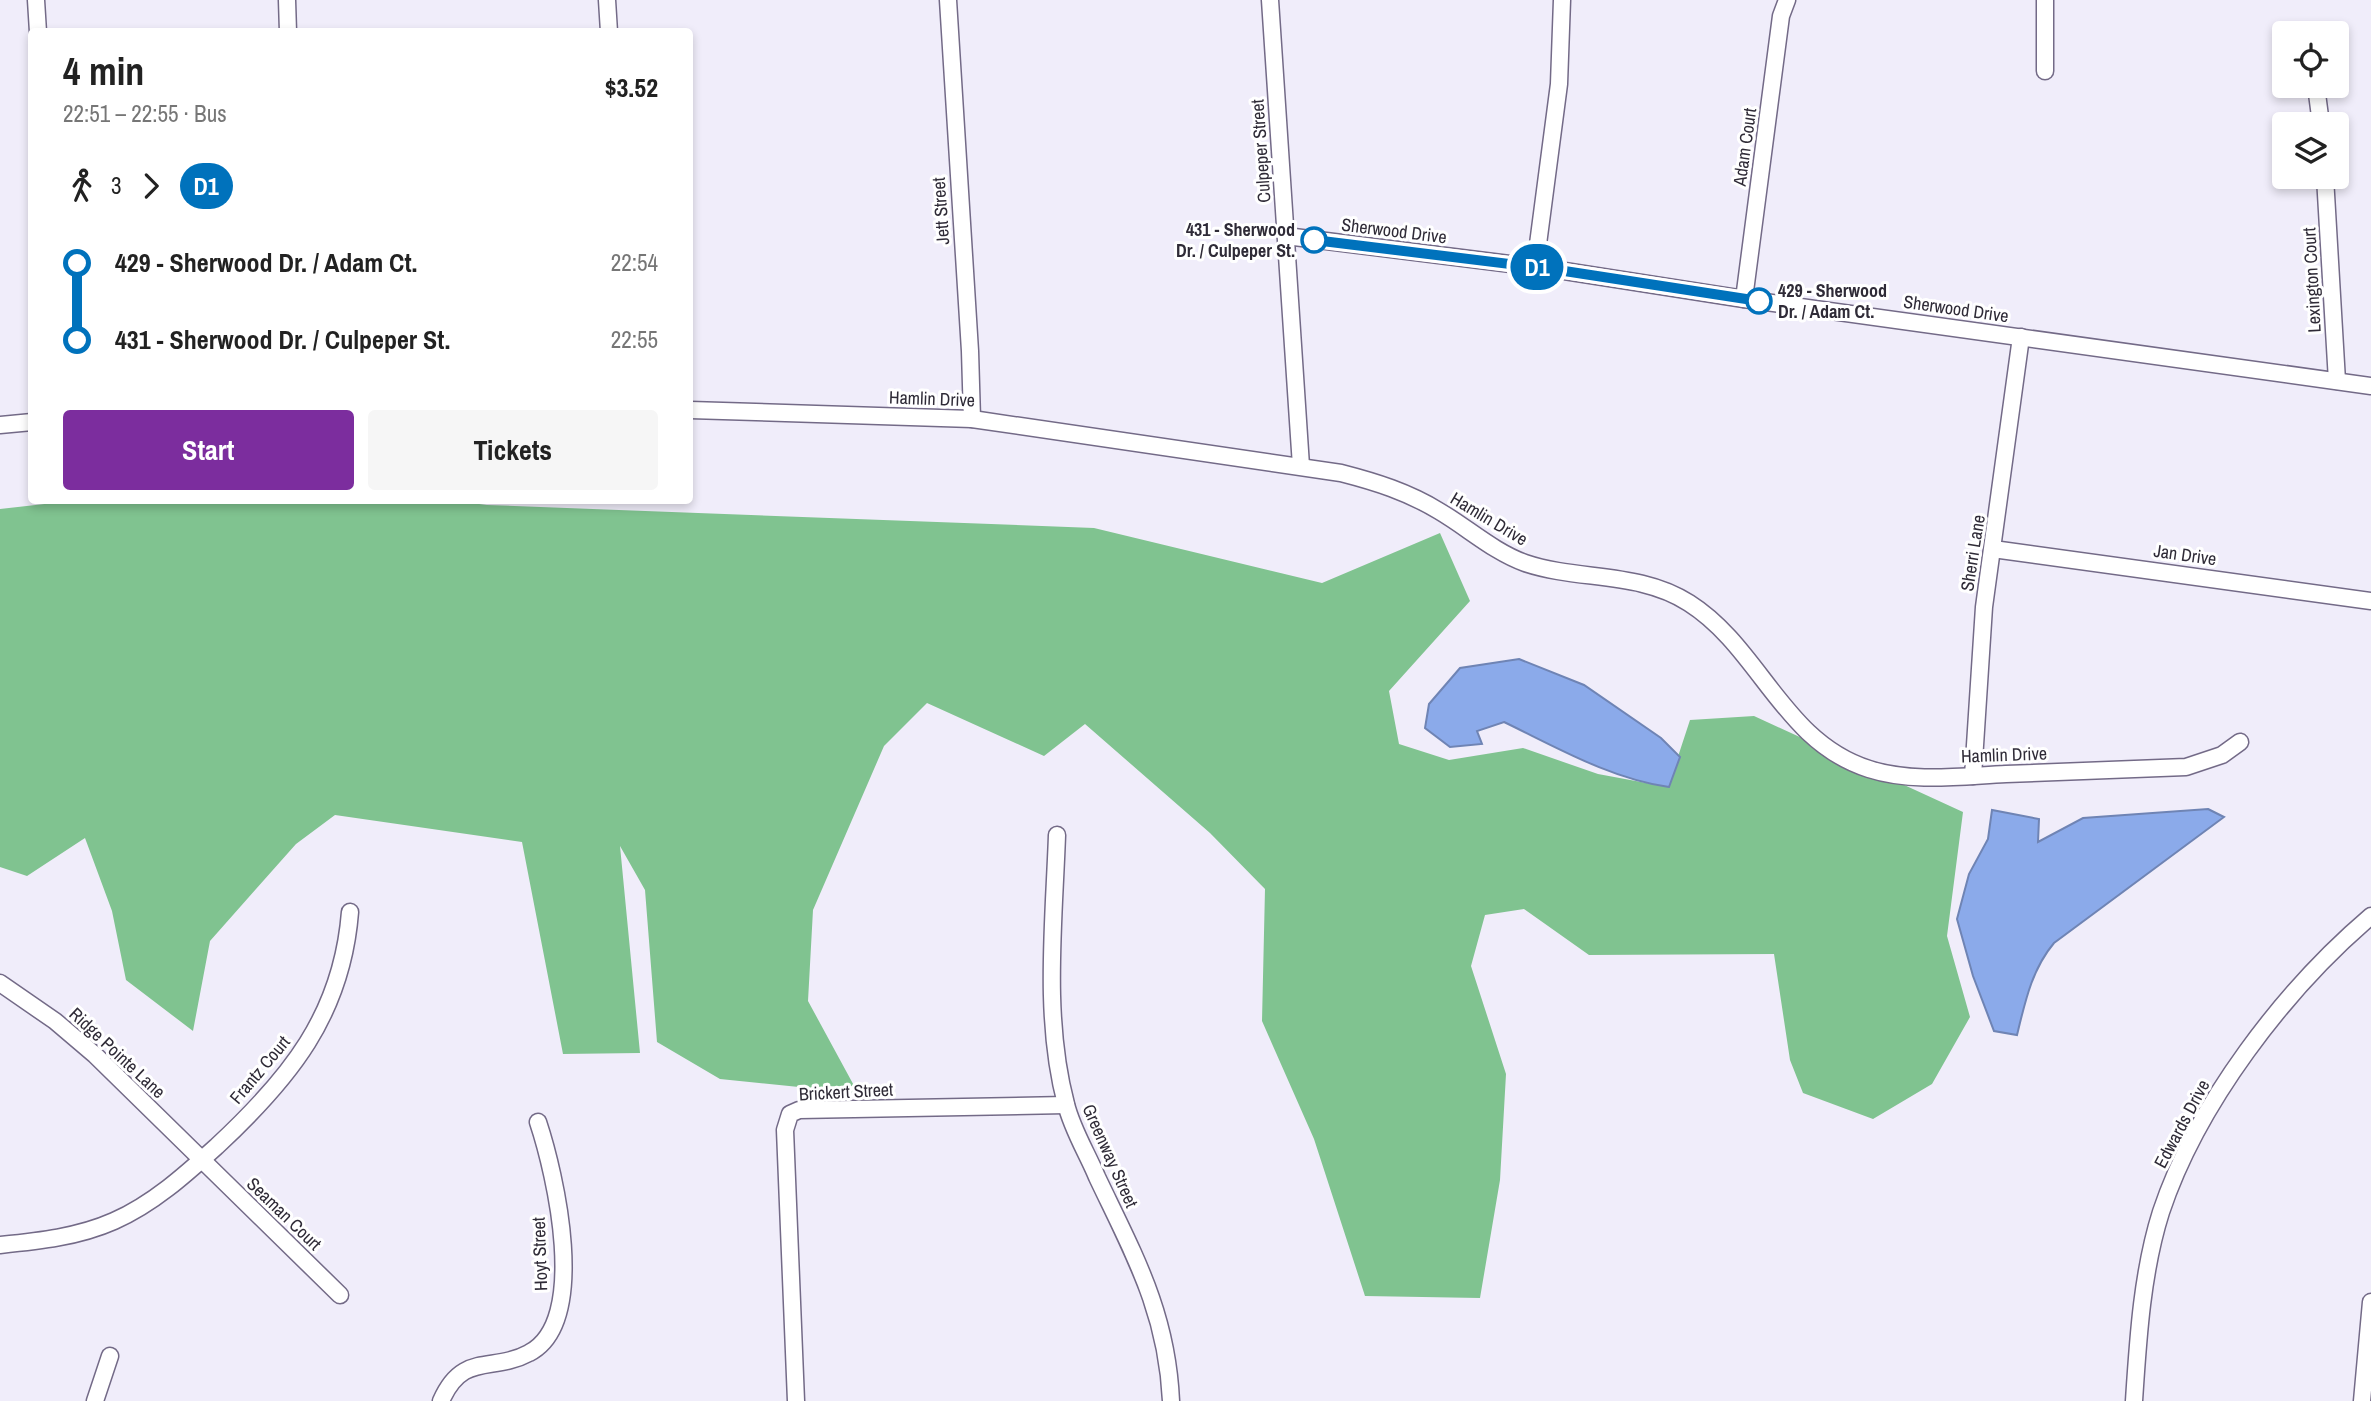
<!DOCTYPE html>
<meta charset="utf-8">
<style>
body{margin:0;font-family:"Archivo Narrow",sans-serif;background:#f6f6f6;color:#222;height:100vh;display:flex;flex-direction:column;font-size:26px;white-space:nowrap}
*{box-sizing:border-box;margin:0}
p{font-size:23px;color:#767676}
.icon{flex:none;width:38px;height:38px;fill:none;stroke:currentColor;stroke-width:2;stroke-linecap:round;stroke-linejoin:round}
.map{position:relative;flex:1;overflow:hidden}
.side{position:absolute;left:28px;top:28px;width:665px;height:476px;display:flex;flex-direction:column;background:#fff;border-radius:7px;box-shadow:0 4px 10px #0003}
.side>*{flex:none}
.badge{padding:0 14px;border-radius:23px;font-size:24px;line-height:46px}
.buttons{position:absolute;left:2272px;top:21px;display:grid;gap:14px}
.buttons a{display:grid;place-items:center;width:77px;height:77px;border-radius:7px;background:#fff;box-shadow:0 4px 10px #0003;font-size:35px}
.map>.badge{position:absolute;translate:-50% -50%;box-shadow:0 0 0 4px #fff}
.legs{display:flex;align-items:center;gap:10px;height:77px;padding:0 35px;font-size:23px}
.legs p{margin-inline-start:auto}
.headline{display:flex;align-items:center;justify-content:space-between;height:119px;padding:0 35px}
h1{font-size:38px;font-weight:700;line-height:52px}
.button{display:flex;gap:14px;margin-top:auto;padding:14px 35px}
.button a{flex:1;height:80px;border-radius:7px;background:#7c2d9e;color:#fff;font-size:28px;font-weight:700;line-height:80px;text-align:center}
.button a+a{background:#f6f6f6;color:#222}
ul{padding:0 35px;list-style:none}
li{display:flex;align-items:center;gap:24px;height:77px;font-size:26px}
li i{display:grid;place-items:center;width:10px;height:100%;margin:0 9px;background:currentColor}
li i::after{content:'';width:18px;height:18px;margin:-9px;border:5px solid;border-radius:50%;background:#fff}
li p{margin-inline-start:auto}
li:first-child i{background:linear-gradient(#0000 50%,currentColor 0)}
li:last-child i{background:linear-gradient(currentColor 50%,#0000 0)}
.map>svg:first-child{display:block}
</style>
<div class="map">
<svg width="2371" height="1401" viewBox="0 0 2371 1401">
<rect width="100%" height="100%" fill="#f0edfa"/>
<polygon fill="#80c390" points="80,500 448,500 487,505 1094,528 1322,583 1440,533 1470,601 1389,691 1399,744 1449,760 1523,748 1598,774 1668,787 1690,720 1754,716 1963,812 1947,936 1970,1017 1932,1084 1873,1119 1803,1093 1790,1060 1774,954 1589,955 1524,909 1485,915 1471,966 1506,1074 1500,1180 1480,1298 1365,1296 1314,1139 1262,1021 1265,889 1210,833 1085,724 1044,756 927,703 884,746 813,910 808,1001 858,1093 720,1079 657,1042 645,890 620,846 640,1053 563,1054 522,842 335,815 296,844 210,941 193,1031 126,980 112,911 85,838 27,876 0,867 0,509"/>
<g fill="#8baaea" stroke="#6f84b4" stroke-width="2">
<path d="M 1519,659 L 1584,685 L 1661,738 L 1680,757 L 1669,787 C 1611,779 1556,747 1504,722 L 1477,731 L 1482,744 L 1450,747 L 1425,728 L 1429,704 L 1460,668 Z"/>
<path d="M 2208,809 L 2224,817 L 2054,943 C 2032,969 2025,1002 2017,1035 L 1994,1031 L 1973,976 L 1957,919 L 1969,874 L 1988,839 L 1992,810 L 2039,819 L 2038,842 L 2083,818 Z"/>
</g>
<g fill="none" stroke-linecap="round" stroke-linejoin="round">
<defs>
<g id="minor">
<polyline points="36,0 38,32"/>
<polyline points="287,0 288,32"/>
<polyline points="607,0 609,32"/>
<polyline points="948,0 970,351 972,419"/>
<polyline points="1270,0 1301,466"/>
<polyline points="2045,0 2045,71"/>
<polyline points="2316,86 2321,124"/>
<polyline points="2325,177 2337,381"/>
<polyline points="1286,236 1558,270 1744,299 2371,386"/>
<polyline points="1535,267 1559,84 1562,0"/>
<polyline points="1744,299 1781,16 1787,0"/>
<path d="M 690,410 L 972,419 L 1341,473 C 1376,482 1408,492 1439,511 C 1468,528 1494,552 1525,563 C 1578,581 1640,571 1689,603 C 1760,648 1783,742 1869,769 C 1912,783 1962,776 2006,774 C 2066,772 2126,769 2186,767 L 2222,755 L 2240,742"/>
<polyline points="0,425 32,422"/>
<polyline points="1993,549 2371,601"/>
<polyline points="1973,776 1984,607 2021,337"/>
<path d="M 1057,835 C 1054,922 1043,1018 1066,1104 C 1072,1129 1087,1153 1097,1177 C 1134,1255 1167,1312 1171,1401"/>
<polyline points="0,983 55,1021 95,1055 340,1295"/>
<path d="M 0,1245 C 39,1241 78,1237 114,1221 C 153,1204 186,1174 217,1146 C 289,1079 342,1015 350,912"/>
<polyline points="95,1401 110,1356"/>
<path d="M 441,1401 C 463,1351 492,1373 529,1353 C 590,1322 555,1173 538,1122"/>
<polyline points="796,1401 785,1130 790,1114 799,1110 1066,1105"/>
<path d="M 2134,1401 C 2138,1339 2142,1272 2161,1212 C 2197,1104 2284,990 2371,916"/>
<polyline points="2362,1401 2371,1302"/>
</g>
</defs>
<use href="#minor" stroke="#736a87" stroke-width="19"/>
<use href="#minor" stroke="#fff" stroke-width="16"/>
</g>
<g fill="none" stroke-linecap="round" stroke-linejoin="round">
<defs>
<polyline id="line-1" points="1314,240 1558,270 1759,301"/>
</defs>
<use href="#line-1" stroke="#fff" stroke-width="16"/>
<use href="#line-1" stroke="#0072bc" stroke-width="10"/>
</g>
<g fill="#fff" stroke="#0072bc" stroke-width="3.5">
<circle cx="1314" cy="240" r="12"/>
<circle cx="1759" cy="301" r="12"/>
</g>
<g text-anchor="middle" stroke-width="6" stroke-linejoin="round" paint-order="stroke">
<g font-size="18" fill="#2f2b37" stroke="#fff">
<text transform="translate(1745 147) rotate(-82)" y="6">Adam Court</text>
<text transform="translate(1261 151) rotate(-94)" y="6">Culpeper Street</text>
<text transform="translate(941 211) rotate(-94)" y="6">Jett Street</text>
<text transform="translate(1394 231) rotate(7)" y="6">Sherwood Drive</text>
<text transform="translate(2312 280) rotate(-93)" y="6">Lexington Court</text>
<text transform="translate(1956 309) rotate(8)" y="6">Sherwood Drive</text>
<text transform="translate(932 399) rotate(2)" y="6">Hamlin Drive</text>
<text transform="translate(1489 519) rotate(31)" y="6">Hamlin Drive</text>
<text transform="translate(1973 553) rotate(-81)" y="6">Sherri Lane</text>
<text transform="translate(2185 555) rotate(8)" y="6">Jan Drive</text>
<text transform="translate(2004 755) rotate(-2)" y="6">Hamlin Drive</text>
<text transform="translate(117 1053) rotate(43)" y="6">Ridge Pointe Lane</text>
<text transform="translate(260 1070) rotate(-50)" y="6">Frantz Court</text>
<text transform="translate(846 1092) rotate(-3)" y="6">Brickert Street</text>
<text transform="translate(2182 1124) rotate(-62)" y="6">Edwards Drive</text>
<text transform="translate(1110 1156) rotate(66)" y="6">Greenway Street</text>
<text transform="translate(284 1214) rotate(44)" y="6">Seaman Court</text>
<text transform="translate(540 1254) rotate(-92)" y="6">Hoyt Street</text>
</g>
<g font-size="18" font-weight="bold" fill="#2f2b37" stroke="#fff" text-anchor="end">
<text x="1295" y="236">431 - Sherwood<tspan x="1295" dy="21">Dr. / Culpeper St.</tspan></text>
<text x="1778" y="297" text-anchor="start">429 - Sherwood<tspan x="1778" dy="21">Dr. / Adam Ct.</tspan></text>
</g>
</g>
</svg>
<div class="buttons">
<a><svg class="icon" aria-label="locate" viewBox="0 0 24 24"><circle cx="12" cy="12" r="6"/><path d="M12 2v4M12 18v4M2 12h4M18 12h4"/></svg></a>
<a><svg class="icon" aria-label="layers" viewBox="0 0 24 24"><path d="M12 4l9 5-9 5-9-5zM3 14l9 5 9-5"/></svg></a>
</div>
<b class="badge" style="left:1537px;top:267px;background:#0072bc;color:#fff">D1</b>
<section class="side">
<div class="headline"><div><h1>4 min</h1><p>22:51 – 22:55 · Bus</p></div><b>$3.52</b></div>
<div class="legs"><svg class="icon" aria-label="walk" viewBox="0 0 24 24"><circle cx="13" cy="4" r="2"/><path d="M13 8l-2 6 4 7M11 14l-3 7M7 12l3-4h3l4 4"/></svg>3<svg class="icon" aria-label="forward" viewBox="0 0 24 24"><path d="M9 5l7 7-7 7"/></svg><b class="badge" style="background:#0072bc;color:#fff">D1</b></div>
<ul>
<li><i style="color:#0072bc"></i><b>429 - Sherwood Dr. / Adam Ct.</b><p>22:54</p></li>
<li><i style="color:#0072bc"></i><b>431 - Sherwood Dr. / Culpeper St.</b><p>22:55</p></li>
</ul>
<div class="button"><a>Start</a><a>Tickets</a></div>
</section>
</div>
